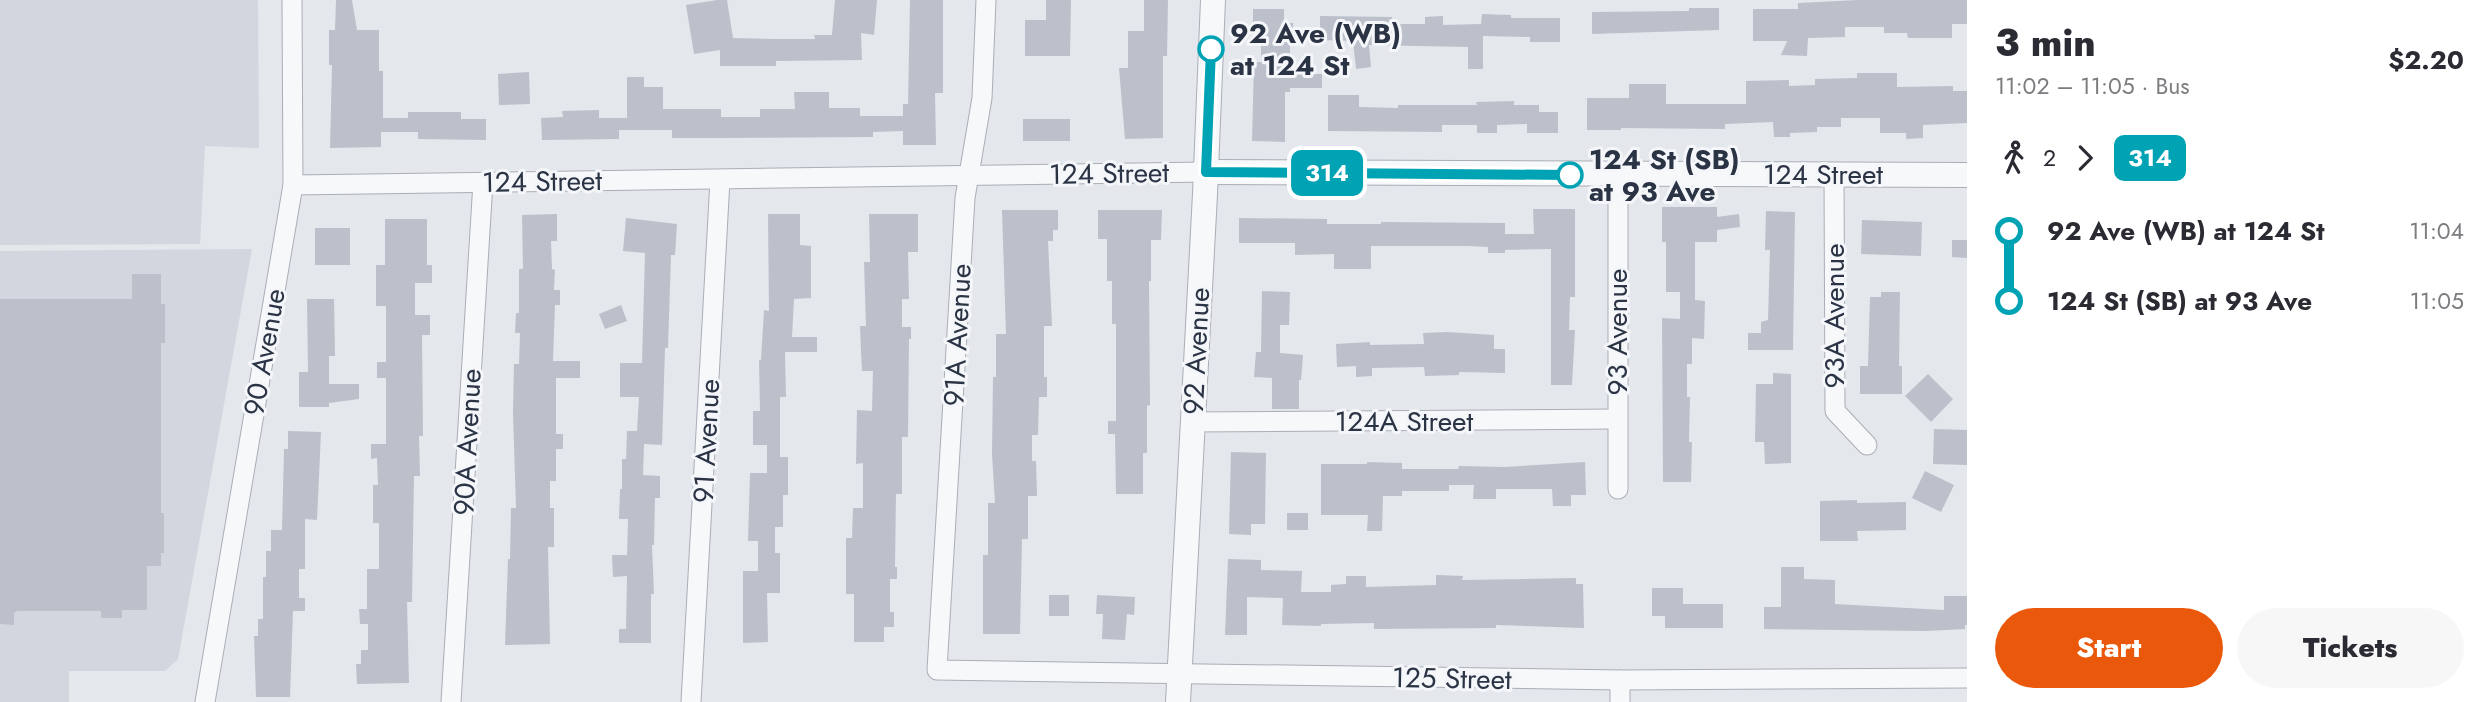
<!DOCTYPE html>
<meta charset="utf-8">
<style>
body{margin:0;font-family:Jost,sans-serif;background:#f7f7f7;color:#2b2b33;height:100vh;display:flex;flex-direction:column;font-size:26px;white-space:nowrap}
*{box-sizing:border-box;margin:0}
p{font-size:23px;color:#7c7c81}
.icon{flex:none;width:38px;height:38px;fill:none;stroke:currentColor;stroke-width:2;stroke-linecap:round;stroke-linejoin:round}
.map{position:relative;flex:1;overflow:hidden}
.sheet{display:flex;flex-direction:column;background:#fff;width:525px}
.sheet>*{flex:none}
.badge{padding:0 14px;border-radius:10px;font-size:24px;line-height:46px}
.map>.badge{position:absolute;translate:-50% -50%;box-shadow:0 0 0 4px #fff}
.legs{display:flex;align-items:center;gap:10px;height:77px;padding:0 28px;font-size:23px}
.legs p{margin-inline-start:auto}
.summary{display:flex;align-items:center;justify-content:space-between;height:119px;padding:0 28px}
h1{font-size:38px;font-weight:800;line-height:52px}
.cta{display:flex;gap:14px;margin-top:auto;padding:14px 28px}
.cta a{flex:1;height:80px;border-radius:42px;background:#ea580c;color:#fff;font-size:28px;font-weight:800;line-height:80px;text-align:center}
.cta a+a{background:#f7f7f7;color:#2b2b33}
ul{padding:0 28px;list-style:none}
li{display:flex;align-items:center;gap:24px;height:70px;font-size:26px}
li i{display:grid;place-items:center;width:10px;height:100%;margin:0 9px;background:currentColor}
li i::after{content:'';width:18px;height:18px;margin:-9px;border:5px solid;border-radius:50%;background:#fff}
li p{margin-inline-start:auto}
li:first-child i{background:linear-gradient(#0000 50%,currentColor 0)}
li:last-child i{background:linear-gradient(currentColor 50%,#0000 0)}
main{display:flex;flex:1;min-height:0}
.map>svg:first-child{display:block}
</style>
<main>
<div class="map">
<svg width="1967" height="702" viewBox="0 0 1967 702">
<rect width="100%" height="100%" fill="#e4e7ec"/>
<g fill="#d2d6de">
<polygon points="0,0 258,0 259,148 205,146 200,244 0,245"/>
<polygon points="252,249 178,659 165,671 69,671 69,702 0,702 0,251"/>
</g>
<g fill="#bbc0ca">
<polygon points="336,0 352,0 357,30 379,30 379,71 383,71 383,118 408,118 408,112 461,112 461,119 486,119 486,140 418,139 418,132 381,132 381,147 330,148 332,65 329,65 329,30 335,30"/>
<polygon points="717,0 727,0 733,38 775,39 815,39 814,35 832,35 835,0 877,0 874,35 861,33 862,60 776,61 776,66 720,66 720,50 694,54 686,5"/>
<polygon points="910,0 943,0 943,93 935,93 936,145 903,145 903,131 873,132 873,137 715,138 672,138 672,130 619,130 619,139 542,140 541,118 563,117 562,111 599,110 599,118 627,118 627,77 644,77 644,87 663,87 663,109 721,109 721,117 760,117 760,109 795,109 794,92 829,92 829,108 860,108 860,116 903,116 903,104 908,104"/>
<polygon points="1046,0 1071,0 1070,56 1025,56 1025,20 1046,20"/>
<polygon points="1144,0 1168,0 1167,56 1163,56 1163,138 1125,139 1119,68 1128,68 1128,31 1144,31"/>
<polygon points="1858,0 1967,0 1967,24 1952,24 1952,38 1908,38 1907,33 1884,33 1884,27 1845,27 1845,37 1808,38 1807,56 1781,55 1787,41 1753,41 1753,9 1798,9 1798,3"/>
<polygon points="1689,8 1719,8 1719,30 1592,34 1592,12 1689,11"/>
<polygon points="1253,9 1284,9 1284,23 1293,23 1293,44 1290,44 1290,74 1322,74 1322,88 1290,88 1290,92 1285,92 1285,142 1252,141 1254,62 1261,62 1261,28 1253,28"/>
<polygon points="1482,14 1511,15 1511,18 1560,18 1560,42 1530,42 1530,37 1483,36 1483,69 1468,69 1468,47 1369,45 1371,67 1356,69 1353,41 1320,40 1320,16 1392,17 1392,24 1425,24 1425,17 1443,16 1443,25 1481,24"/>
<polygon points="529,72 530,104 499,105 498,74"/>
<polygon points="1857,73 1897,73 1897,87 1953,86 1953,91 1967,91 1967,123 1923,125 1923,138 1906,139 1906,133 1880,133 1880,118 1841,118 1841,127 1817,127 1817,132 1790,133 1790,137 1774,137 1773,122 1725,124 1725,129 1621,128 1621,130 1587,130 1587,98 1629,98 1629,84 1666,84 1666,104 1746,104 1746,81 1789,80 1789,86 1815,85 1815,79 1857,78"/>
<polygon points="1328,95 1359,95 1359,107 1398,108 1398,105 1477,105 1476,102 1514,101 1514,105 1539,105 1539,112 1558,112 1558,133 1527,133 1527,124 1497,125 1497,133 1477,133 1477,125 1442,125 1442,132 1328,131"/>
<rect x="1023" y="119" width="47" height="22"/>
<polygon points="1662,207 1717,207 1717,217 1739,214 1740,227 1717,230 1717,242 1695,242 1695,300 1705,301 1704,339 1692,338 1692,364 1687,364 1687,397 1690,397 1689,442 1692,442 1691,482 1663,482 1662,318 1680,319 1680,292 1666,292 1666,242 1662,242"/>
<polygon points="1533,209 1575,209 1575,297 1570,297 1569,330 1575,330 1572,385 1551,385 1551,249 1505,250 1505,253 1488,253 1488,247 1468,246 1371,246 1371,269 1334,269 1334,254 1295,255 1295,243 1239,243 1239,218 1327,219 1327,224 1381,224 1381,222 1505,223 1505,234 1534,234"/>
<polygon points="1002,210 1058,210 1058,230 1053,230 1053,241 1048,241 1052,326 1044,326 1044,377 1047,377 1047,397 1039,397 1038,435 1032,435 1032,461 1036,461 1037,496 1028,496 1028,539 1022,539 1020,634 983,634 983,555 988,555 988,503 995,503 992,454 993,377 996,377 996,334 1006,334"/>
<polygon points="1098,210 1162,210 1161,240 1151,240 1151,281 1149,281 1150,405 1147,406 1147,453 1143,453 1143,494 1116,494 1115,434 1108,434 1108,421 1116,421 1116,324 1112,324 1112,281 1107,281 1107,239 1098,239"/>
<polygon points="1766,211 1795,212 1793,350 1748,350 1748,333 1761,333 1761,322 1768,320 1770,250 1765,250"/>
<polygon points="557,214 557,241 551,241 552,269 555,270 554,290 560,290 560,305 555,305 553,361 580,361 580,378 556,378 556,434 563,434 563,449 556,449 556,481 550,481 550,508 554,508 554,547 548,547 550,644 505,645 508,559 510,559 511,508 516,508 513,412 514,364 519,364 520,333 515,333 516,313 519,313 519,269 523,269 522,215"/>
<polygon points="768,214 800,214 800,245 811,246 811,298 794,299 792,337 817,337 817,352 785,352 786,397 780,397 780,457 788,457 788,495 783,495 783,527 775,527 775,553 780,553 780,593 767,593 768,642 743,643 743,571 758,571 758,541 748,541 750,473 767,473 767,445 753,445 753,411 760,411 759,360 761,360 764,310 769,311"/>
<polygon points="869,214 918,214 918,252 908,252 909,299 902,299 902,327 911,327 911,339 909,339 908,437 902,437 902,494 896,494 895,567 897,567 897,579 890,579 890,612 894,612 894,627 884,627 884,642 854,642 854,594 846,594 846,538 852,538 853,508 863,508 863,463 856,464 857,410 872,411 873,371 862,371 861,351 860,326 866,326 864,262 870,262"/>
<polygon points="626,218 677,224 675,255 671,255 668,348 665,348 662,445 644,444 643,475 660,476 660,498 655,498 654,545 652,545 654,594 651,594 651,643 619,643 619,629 626,629 627,576 613,577 612,555 627,555 628,519 619,519 620,489 622,489 622,459 626,459 627,431 637,431 639,397 620,397 620,363 642,363 645,253 623,251"/>
<polygon points="385,219 427,219 427,265 432,265 432,283 415,283 415,315 430,315 430,335 422,335 423,436 419,436 420,476 414,476 412,602 407,602 409,683 357,684 356,664 361,664 361,650 368,650 368,624 360,624 359,609 367,609 367,569 379,569 379,523 373,523 373,485 378,485 377,458 371,459 371,444 386,444 386,378 377,378 377,362 386,362 386,306 376,306 376,265 385,265"/>
<polygon points="1862,220 1922,222 1921,256 1861,254"/>
<rect x="315" y="228" width="35" height="37"/>
<polygon points="1952,240 1967,240 1967,258 1952,257"/>
<polygon points="132,274 161,274 161,304 165,304 165,343 161,343 161,513 164,513 164,553 161,553 161,566 147,566 147,610 122,610 122,618 101,618 101,611 17,611 14,613 14,625 0,624 0,299 132,299"/>
<polygon points="1262,291 1290,292 1289,325 1280,325 1280,353 1303,355 1301,380 1299,380 1299,409 1272,409 1272,378 1254,377 1256,352 1261,352"/>
<polygon points="1881,292 1900,292 1899,366 1902,366 1902,394 1860,394 1860,366 1868,366 1870,297 1881,297"/>
<polygon points="307,299 334,299 335,356 329,356 329,384 359,384 359,399 329,403 329,407 299,407 299,372 308,372"/>
<polygon points="621,305 627,321 605,329 599,314"/>
<polygon points="1447,332 1494,335 1494,349 1505,349 1505,373 1459,372 1459,375 1425,376 1424,367 1372,368 1372,376 1356,377 1356,366 1337,367 1336,344 1370,342 1370,345 1424,344 1423,333"/>
<polygon points="1773,373 1791,374 1791,463 1765,464 1764,442 1755,442 1756,384 1773,384"/>
<polygon points="1928,374 1953,399 1931,422 1905,396"/>
<polygon points="1934,429 1967,430 1967,465 1933,464"/>
<polygon points="288,431 321,432 317,520 305,519 305,569 299,569 299,598 305,598 305,611 293,611 290,697 256,697 254,636 258,636 258,619 263,619 263,577 266,577 266,551 271,551 271,530 282,530 284,449 288,449"/>
<polygon points="1231,452 1266,453 1265,524 1251,524 1251,535 1229,534"/>
<polygon points="1367,462 1402,463 1402,469 1458,469 1459,466 1505,467 1585,462 1586,495 1571,495 1571,506 1553,506 1552,489 1496,489 1496,499 1473,499 1474,485 1449,485 1449,491 1402,491 1402,496 1383,496 1382,531 1367,531 1368,515 1321,515 1321,464 1367,464"/>
<polygon points="1925,471 1954,485 1941,512 1912,498"/>
<polygon points="1857,500 1857,503 1906,502 1906,530 1857,531 1858,541 1820,541 1820,501"/>
<rect x="1287" y="513" width="21" height="17"/>
<polygon points="1228,559 1261,560 1261,570 1302,571 1301,592 1331,592 1331,585 1346,584 1346,576 1366,576 1366,587 1436,585 1436,575 1463,576 1462,580 1576,578 1576,584 1583,584 1584,628 1496,625 1496,628 1374,629 1374,623 1321,624 1321,626 1282,625 1283,598 1247,597 1247,635 1225,635"/>
<polygon points="1781,567 1804,567 1804,579 1835,580 1835,604 1944,610 1944,596 1967,596 1967,625 1965,625 1965,629 1926,631 1764,629 1764,607 1781,607"/>
<polygon points="1652,588 1683,588 1683,604 1723,604 1723,628 1665,628 1665,616 1652,616"/>
<rect x="1049" y="595" width="20" height="21"/>
<polygon points="1097,595 1135,597 1134,615 1127,614 1125,640 1102,639 1103,614 1096,614"/>
</g>
<g fill="none" stroke-linecap="round" stroke-linejoin="round">
<defs>
<g id="minor">
<polyline points="986,0 982,98 965,198 937,670 1620,680 1967,678"/>
<polyline points="1834,174 1835,411 1867,445"/>
<polyline points="293,185 1206,172"/>
<polyline points="1192,422 1617,419"/>
<polyline points="1618,489 1618,175"/>
<polyline points="1620,680 1620,702"/>
<polyline points="205,702 293,185 292,0"/>
<polyline points="451,702 483,182"/>
<polyline points="691,702 720,180"/>
</g>
<g id="tertiary">
<polyline points="1206,172 1967,175"/>
<polyline points="1178,702 1205,194 1213,0"/>
</g>
</defs>
<use href="#minor" stroke="#a9aeb7" stroke-width="21"/>
<use href="#tertiary" stroke="#a9aeb7" stroke-width="26"/>
<use href="#minor" stroke="#f7f8fa" stroke-width="19"/>
<use href="#tertiary" stroke="#f7f8fa" stroke-width="24"/>
</g>
<g fill="none" stroke-linecap="round" stroke-linejoin="round">
<defs>
<polyline id="line-1" points="1211,49 1206,172 1570,175"/>
</defs>
<use href="#line-1" stroke="#fff" stroke-width="16"/>
<use href="#line-1" stroke="#00a3b4" stroke-width="10"/>
</g>
<g fill="#fff" stroke="#00a3b4" stroke-width="3.5">
<circle cx="1211" cy="49" r="12"/>
<circle cx="1570" cy="175" r="12"/>
</g>
<g text-anchor="middle" stroke-width="6" stroke-linejoin="round" paint-order="stroke">
<g font-size="28" font-weight="bold" fill="#2b3445" stroke="#f4f6f9" text-anchor="start">
<text x="1230" y="43">92 Ave (WB)<tspan x="1230" dy="32">at 124 St</tspan></text>
<text x="1589" y="169">124 St (SB)<tspan x="1589" dy="32">at 93 Ave</tspan></text>
</g>
<g font-size="28" fill="#2b3445" stroke="#f4f6f9">
<text transform="translate(1109 173) rotate(-1)" y="10">124 Street</text>
<text x="1823" y="184">124 Street</text>
<text transform="translate(542 181) rotate(-1)" y="10">124 Street</text>
<text transform="translate(1834 316) rotate(-90)" y="10">93A Avenue</text>
<text transform="translate(1617 332) rotate(-90)" y="10">93 Avenue</text>
<text transform="translate(957 335) rotate(-87)" y="10">91A Avenue</text>
<text transform="translate(1196 351) rotate(-87)" y="10">92 Avenue</text>
<text transform="translate(264 352) rotate(-80)" y="10">90 Avenue</text>
<text x="1404" y="431">124A Street</text>
<text transform="translate(706 441) rotate(-87)" y="10">91 Avenue</text>
<text transform="translate(467 442) rotate(-87)" y="10">90A Avenue</text>
<text transform="translate(1452 678) rotate(1)" y="10">125 Street</text>
</g>
</g>
</svg>
<b class="badge" style="left:1327px;top:173px;background:#00a3b4;color:#fff">314</b>
</div>
<section class="sheet">
<div class="summary"><div><h1>3 min</h1><p>11:02 – 11:05 · Bus</p></div><b>$2.20</b></div>
<div class="legs"><svg class="icon" aria-label="walk" viewBox="0 0 24 24"><circle cx="13" cy="4" r="2"/><path d="M13 8l-2 6 4 7M11 14l-3 7M7 12l3-4h3l4 4"/></svg>2<svg class="icon" aria-label="forward" viewBox="0 0 24 24"><path d="M9 5l7 7-7 7"/></svg><b class="badge" style="background:#00a3b4;color:#fff">314</b></div>
<ul>
<li><i style="color:#00a3b4"></i><b>92 Ave (WB) at 124 St</b><p>11:04</p></li>
<li><i style="color:#00a3b4"></i><b>124 St (SB) at 93 Ave</b><p>11:05</p></li>
</ul>
<div class="cta"><a>Start</a><a>Tickets</a></div>
</section>
</main>
